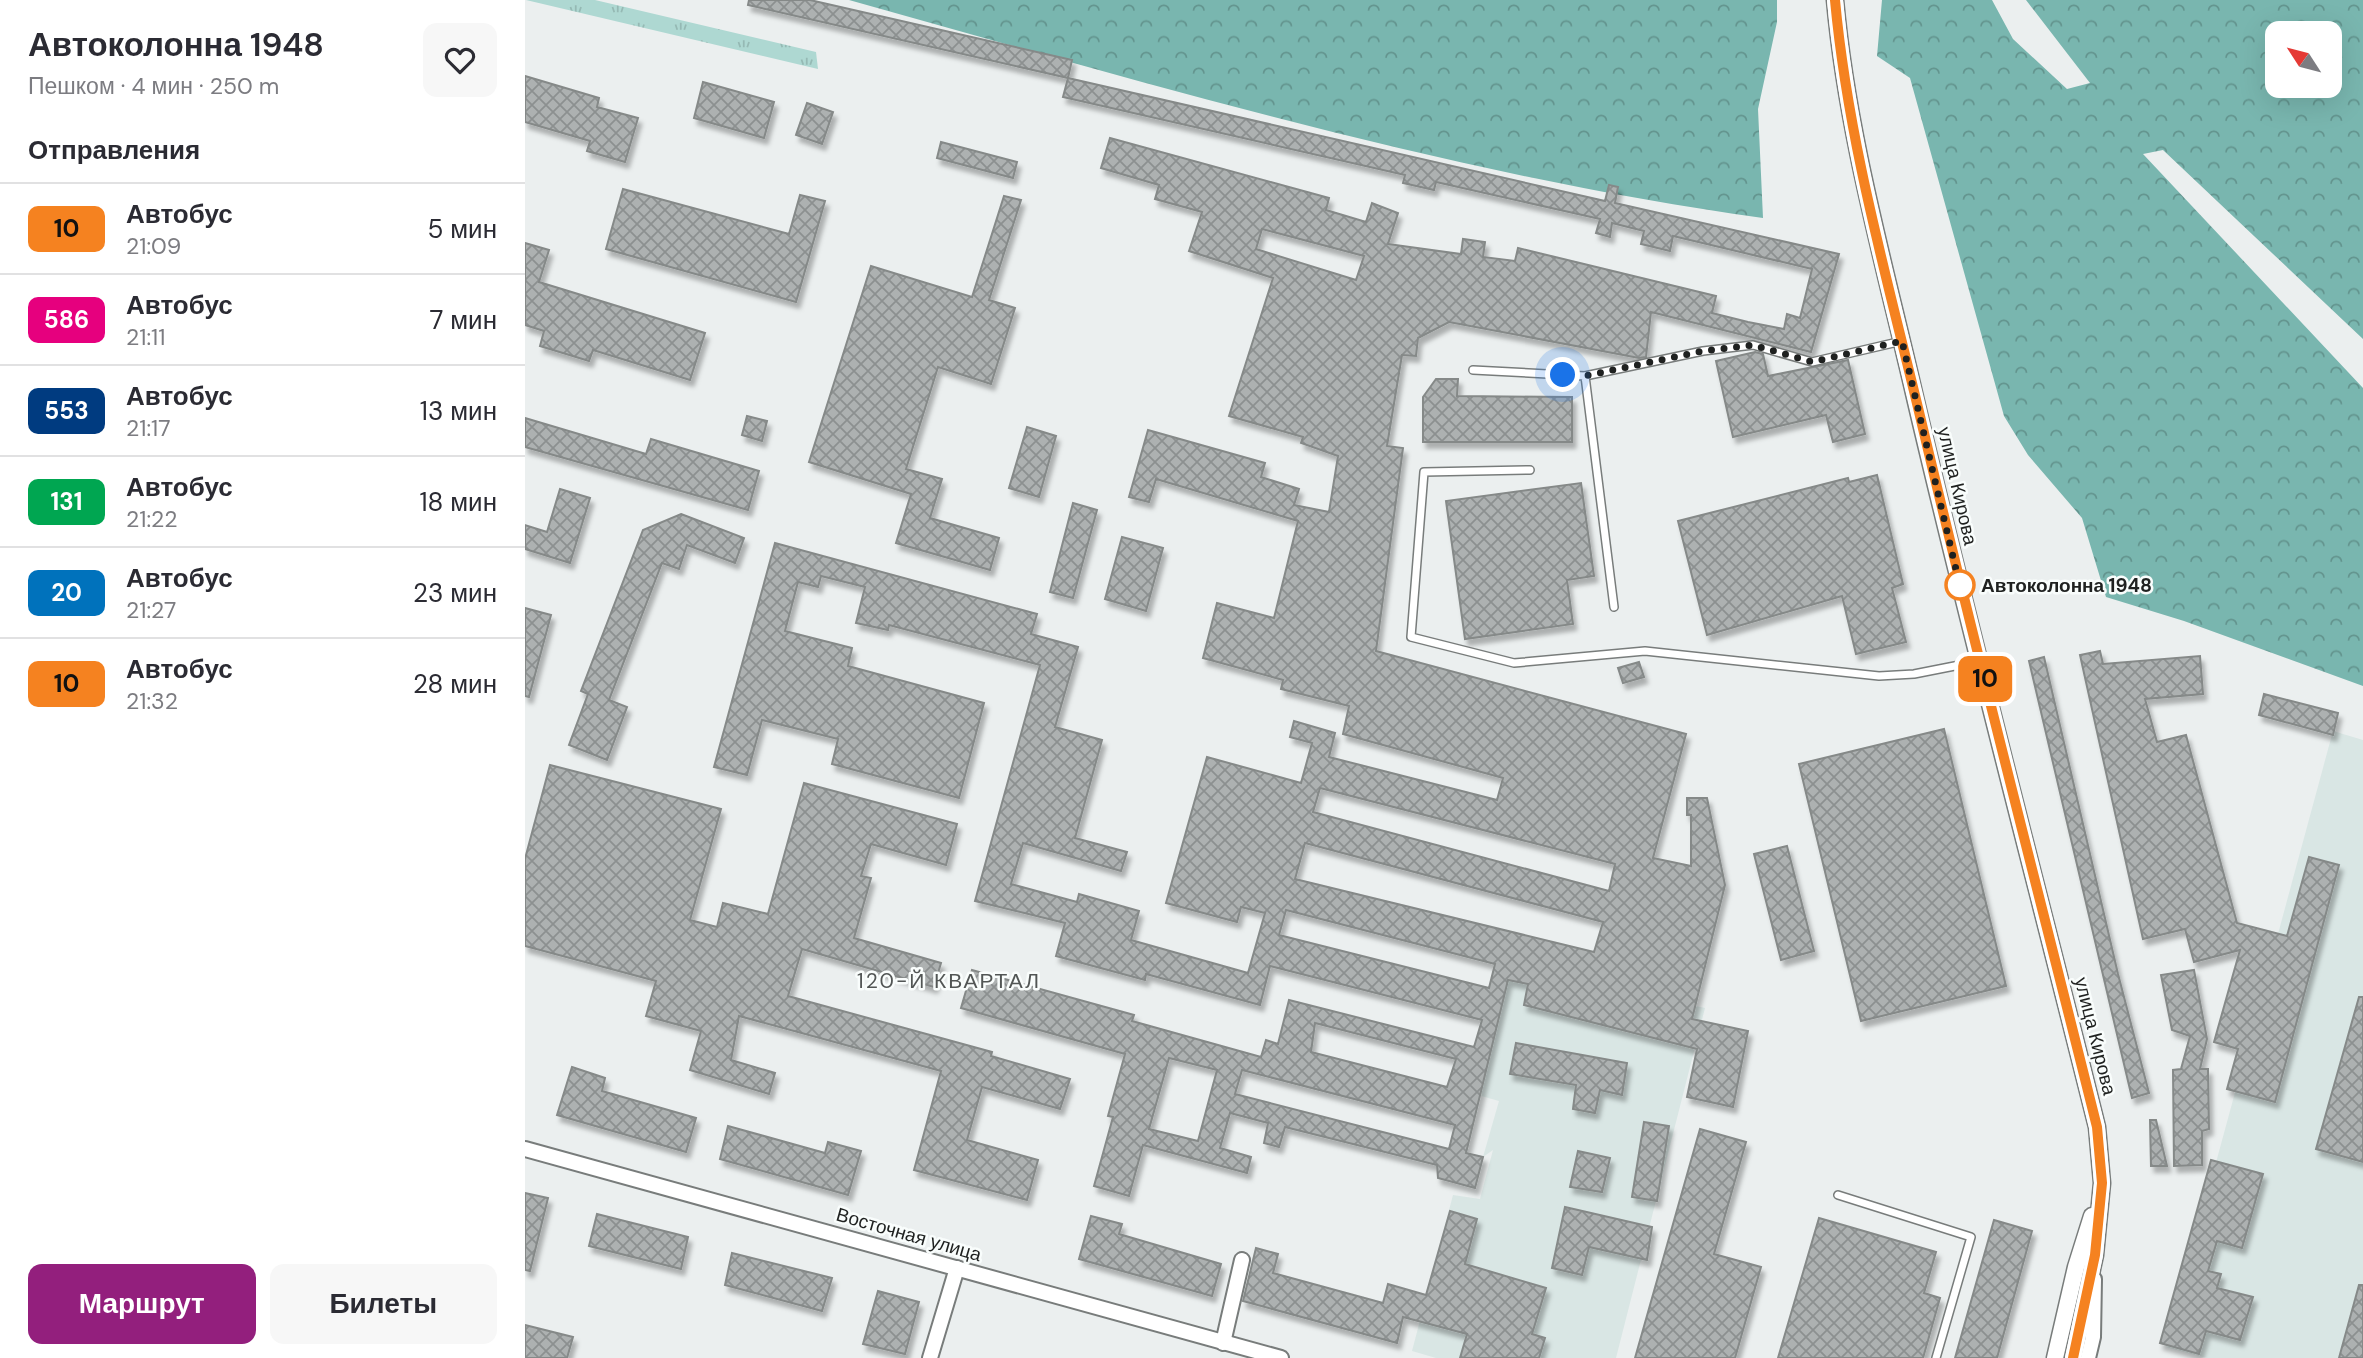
<!DOCTYPE html>
<html lang="ru">
<meta charset="utf-8">
<style>
body{margin:0;font-family:"DM Sans",sans-serif;background:#f7f7f7;color:#2b2b33;height:100vh;display:flex;flex-direction:column;font-size:26px;white-space:nowrap}
*{box-sizing:border-box;margin:0}
p{font-size:23px;color:#7c7c81}
.icon{flex:none;width:38px;height:38px;fill:none;stroke:currentColor;stroke-width:2;stroke-linecap:round;stroke-linejoin:round}
.map{position:relative;flex:1;overflow:hidden}
.details{display:flex;flex-direction:column;background:#fff;width:525px}
.details>*{flex:none}
.badge{padding:0 14px;border-radius:10px;font-size:24px;line-height:46px}
.needle{width:46px;rotate:306deg}
.tools{position:absolute;left:1740px;top:21px;display:grid;gap:14px}
.tools a{display:grid;place-items:center;width:77px;height:77px;border-radius:14px;background:#fff;box-shadow:0 7px 28px #0002;font-size:35px}
.you{position:absolute;width:35px;height:35px;margin:-18px;border:5px solid #fff;border-radius:50%;background:#1a73e8;box-shadow:0 0 0 10px #1a73e833}
.map>.badge{position:absolute;translate:-50% -50%;box-shadow:0 0 0 4px #fff}
h2{padding:0 28px;font-size:26px;line-height:63px}
.round{display:grid;place-items:center;flex:none;width:74px;height:74px;border-radius:14px;background:#f7f7f7}
.summary{display:flex;align-items:center;justify-content:space-between;height:119px;padding:0 28px}
h1{font-size:33px;font-weight:600;line-height:52px}
.action{display:flex;gap:14px;margin-top:auto;padding:14px 28px}
.action a{flex:1;height:80px;border-radius:14px;background:#931f7d;color:#fff;font-size:28px;font-weight:600;line-height:80px;text-align:center}
.action a+a{background:#f7f7f7;color:#2b2b33}
ul{padding:0;list-style:none}
li{display:flex;align-items:center;gap:21px;height:91px;padding:0 28px;border-top:2px solid #e1e1e2}
li div{flex:1}
li b{display:block;font-size:26px}
li em{font-style:normal}
li .badge{min-width:77px;font-weight:700;text-align:center}
main{display:flex;flex:1;min-height:0}
.map>svg:first-child{display:block}
</style>
<main>
<section class="details">
<div class="summary"><div><h1>Автоколонна 1948</h1><p>Пешком · 4 мин · 250 m</p></div><a class="round"><svg class="icon" aria-label="heart" viewBox="0 0 24 24"><path d="M12 20l-8-8c-3-5 5-10 8-4 3-6 11-1 8 4z"/></svg></a></div>
<h2>Отправления</h2>
<ul>
<li><span class="badge" style="background:#f58220;color:#111">10</span><div><b>Автобус</b><p>21:09</p></div><em>5 мин</em></li>
<li><span class="badge" style="background:#e6007e;color:#fff">586</span><div><b>Автобус</b><p>21:11</p></div><em>7 мин</em></li>
<li><span class="badge" style="background:#003b80;color:#fff">553</span><div><b>Автобус</b><p>21:17</p></div><em>13 мин</em></li>
<li><span class="badge" style="background:#00a651;color:#fff">131</span><div><b>Автобус</b><p>21:22</p></div><em>18 мин</em></li>
<li><span class="badge" style="background:#0072bc;color:#fff">20</span><div><b>Автобус</b><p>21:27</p></div><em>23 мин</em></li>
<li><span class="badge" style="background:#f58220;color:#111">10</span><div><b>Автобус</b><p>21:32</p></div><em>28 мин</em></li>
</ul>
<div class="action"><a>Маршрут</a><a>Билеты</a></div>
</section>
<div class="map">
<svg width="1838" height="1358" viewBox="0 0 1838 1358">
<defs>
<pattern id="grass-tufts" width="24" height="20" patternUnits="userSpaceOnUse" patternTransform="scale(1.75)"><rect width="24" height="20" fill="#aed8d2"/><path d="M3 7l-1-3M5 7V3M7 7l1-3M15 17l-1-3M17 17v-4M19 17l1-3" fill="none" stroke="#95b9b4"/></pattern>
<pattern id="forest-crowns" width="20" height="18" patternUnits="userSpaceOnUse" patternTransform="scale(1.75)"><rect width="20" height="18" fill="#79b6af"/><path d="M2 6a3 3 0 1 1 6 0M12 15a3 3 0 1 1 6 0" fill="none" stroke="#63948e"/></pattern>
<pattern id="building-cross-hatch" width="8" height="8" patternUnits="userSpaceOnUse" patternTransform="scale(1.75)"><rect width="8" height="8" fill="#adb1b1"/><path d="M0 0l8 8M0 8l8-8" fill="none" stroke="#8c9090"/></pattern>
<filter id="shadow"><feDropShadow dx="3.5" dy="6" stdDeviation="2" flood-color="#0004"/></filter>
</defs>
<rect width="100%" height="100%" fill="#ebefef"/>
<g fill="#d9e6e4">
<polygon points="1808,731 1838,740 1838,1358 1682,1358 1641,1347"/>
<polygon points="970,964 1180,1008 1091,1358 911,1358 887,1351 928,1195 955,1199 968,1150 958,1157 974,1101 939,1091"/>
</g>
<polygon fill="url(#grass-tufts)" points="1,0 70,0 291,52 293,69"/>
<g fill="url(#forest-crowns)" fill-rule="evenodd">
<path d="M 324,0 L 1252,0 L 1252,22 L 1233,109 L 1238,218 C 928,175 625,84 324,0 Z"/>
<path d="M 1357,0 L 1467,0 L 1488,39 L 1542,89 L 1565,83 L 1501,0 L 1838,0 L 1838,339 L 1638,150 L 1618,154 L 1838,388 L 1838,686 L 1659,621 L 1581,597 L 1557,518 L 1503,455 L 1479,416 L 1385,78 L 1352,56 ZM 1804,33 L 1804,86 L 1752,86 L 1752,33 Z"/>
</g>
<g fill="url(#building-cross-hatch)" stroke="#858988" stroke-width="2" fill-rule="evenodd" filter="url(#shadow)">
<polygon points="224,0 285,0 547,60 543,78 223,5"/>
<polygon points="0,76 74,98 72,107 113,118 100,162 62,151 65,141 0,122"/>
<path d="M 543,78 L 1080,201 L 1084,185 L 1093,187 L 1090,203 L 1314,254 L 1286,352 L 1126,312 L 1121,357 L 1114,358 L 924,322 L 893,338 L 891,356 L 877,355 L 862,446 L 878,448 L 851,651 L 1161,734 L 1128,858 L 1166,866 L 1166,815 L 1162,815 L 1162,798 L 1182,798 L 1200,885 L 1167,1019 L 1223,1031 L 1208,1107 L 1162,1097 L 1172,1049 L 999,1005 L 1003,984 L 983,980 L 941,1153 L 958,1157 L 950,1188 L 913,1178 L 912,1165 L 760,1127 L 754,1147 L 739,1143 L 743,1123 L 705,1113 L 695,1148 L 726,1157 L 722,1173 L 618,1145 L 604,1196 L 569,1186 L 588,1117 L 583,1116 L 600,1054 L 436,1008 L 447,970 L 609,1015 L 607,1021 L 736,1057 L 741,1040 L 753,1044 L 764,1000 L 949,1047 L 957,1020 L 745,966 L 735,1005 L 621,974 L 620,980 L 531,956 L 540,923 L 450,901 L 515,665 L 364,625 L 363,630 L 331,623 L 340,587 L 296,576 L 293,587 L 273,582 L 260,631 L 327,648 L 323,666 L 459,703 L 434,798 L 307,764 L 313,739 L 237,720 L 222,775 L 189,767 L 250,543 L 512,614 L 506,634 L 553,647 L 530,727 L 577,740 L 550,838 L 602,852 L 596,871 L 498,843 L 486,884 L 552,902 L 554,894 L 614,911 L 606,940 L 723,973 L 740,913 L 716,907 L 712,922 L 641,903 L 682,757 L 776,783 L 787,743 L 765,737 L 769,721 L 810,733 L 804,757 L 972,800 L 978,778 L 818,734 L 824,706 L 756,689 L 758,680 L 678,658 L 692,603 L 749,618 L 773,521 L 631,479 L 624,502 L 604,497 L 623,430 L 740,463 L 736,477 L 774,489 L 769,505 L 804,512 L 813,456 L 776,443 L 778,437 L 704,416 L 748,278 L 664,251 L 677,212 L 630,199 L 634,185 L 576,168 L 585,138 L 804,198 L 801,210 L 841,222 L 847,203 L 873,213 L 863,244 L 936,254 L 938,239 L 960,242 L 958,257 L 990,261 L 993,248 L 1191,296 L 1187,313 L 1223,322 L 1259,329 L 1262,314 L 1275,318 L 1287,269 L 1148,236 L 1145,251 L 1116,244 L 1119,231 L 1087,223 L 1085,237 L 1071,233 L 1075,219 L 911,182 L 909,190 L 878,183 L 880,175 L 538,97 ZM 737,229 L 839,256 L 831,280 L 731,249 ZM 795,788 L 1090,864 L 1084,891 L 788,812 ZM 780,843 L 1078,922 L 1069,952 L 770,879 ZM 761,910 L 970,964 L 964,988 L 754,935 ZM 790,1023 L 931,1059 L 922,1087 L 786,1052 ZM 644,1058 L 692,1070 L 673,1141 L 624,1129 ZM 717,1070 L 930,1125 L 924,1149 L 710,1094 Z"/>
<polygon points="178,82 249,102 239,138 169,118"/>
<polygon points="282,103 308,112 297,144 271,135"/>
<polygon points="416,142 492,162 488,178 412,158"/>
<polygon points="98,189 264,234 275,195 300,201 271,302 81,249"/>
<polygon points="479,196 496,200 464,300 490,308 466,384 413,367 381,469 417,479 405,518 474,538 465,570 371,543 386,494 284,462 346,266 447,297"/>
<polygon points="0,243 24,250 14,282 180,333 165,380 68,350 64,361 15,346 19,331 0,325"/>
<polygon points="1230,352 1238,354 1243,376 1323,360 1340,434 1308,442 1301,415 1208,437 1191,361"/>
<polygon points="911,379 933,379 932,396 1047,397 1047,442 898,442 898,397"/>
<polygon points="222,416 242,421 237,441 217,435"/>
<polygon points="0,418 121,454 126,439 234,471 223,510 0,447"/>
<polygon points="502,427 531,436 514,497 484,488"/>
<polygon points="1352,475 1378,584 1367,588 1381,642 1331,654 1317,596 1182,635 1153,521 1323,478 1324,482"/>
<polygon points="1056,483 1069,576 1042,580 1048,624 940,639 921,501"/>
<polygon points="35,489 65,498 45,563 0,549 0,525 22,532"/>
<polygon points="548,503 572,510 548,598 525,592"/>
<polygon points="156,514 219,538 210,563 162,545 154,569 137,563 84,700 102,707 82,760 44,745 63,694 56,691 118,530"/>
<polygon points="597,537 638,548 621,611 580,599"/>
<polygon points="0,608 26,615 4,697 0,696"/>
<polygon points="1575,651 1578,664 1675,656 1678,694 1620,699 1632,742 1661,735 1712,923 1762,936 1784,857 1814,865 1750,1102 1702,1089 1713,1049 1689,1042 1715,950 1669,962 1660,929 1618,939 1555,655"/>
<polygon points="1519,657 1593,974 1624,1093 1607,1098 1504,661"/>
<polygon points="1114,662 1119,677 1098,683 1093,668"/>
<polygon points="1739,694 1813,713 1808,735 1734,715"/>
<polygon points="1419,729 1481,986 1336,1021 1274,764"/>
<polygon points="25,765 196,809 165,920 192,927 198,903 243,914 279,783 432,824 421,865 346,844 336,876 346,878 329,938 416,963 409,987 277,949 263,996 467,1052 466,1056 545,1079 535,1109 457,1087 442,1140 513,1160 502,1200 389,1170 416,1071 214,1016 206,1060 250,1073 244,1094 165,1070 176,1031 121,1016 131,981 0,946 0,859"/>
<polygon points="1262,846 1289,951 1256,960 1229,854"/>
<polygon points="1669,970 1682,1039 1675,1069 1683,1069 1684,1129 1677,1131 1677,1165 1649,1166 1648,1070 1656,1069 1665,1036 1647,1030 1636,975"/>
<polygon points="1834,997 1838,997 1838,1162 1791,1149"/>
<polygon points="991,1043 1102,1063 1097,1095 1075,1090 1070,1113 1048,1109 1051,1085 985,1074"/>
<polygon points="47,1067 80,1078 77,1091 171,1118 161,1152 32,1115"/>
<polygon points="1625,1120 1631,1120 1642,1166 1626,1166"/>
<polygon points="1119,1122 1144,1126 1132,1201 1107,1197"/>
<polygon points="203,1126 300,1153 303,1142 336,1151 323,1195 195,1159"/>
<polygon points="1175,1129 1221,1142 1189,1254 1236,1267 1210,1358 1110,1358"/>
<polygon points="1053,1151 1085,1158 1077,1192 1045,1187"/>
<polygon points="1686,1160 1738,1174 1717,1248 1692,1241 1683,1271 1696,1274 1692,1288 1728,1297 1715,1340 1681,1331 1674,1354 1635,1343"/>
<polygon points="0,1193 23,1198 5,1271 0,1270"/>
<polygon points="1040,1207 1127,1227 1122,1260 1064,1247 1057,1275 1027,1268"/>
<polygon points="925,1211 952,1219 940,1264 1021,1288 1007,1334 1020,1338 1014,1358 935,1358 942,1334 878,1317 872,1343 718,1301 731,1248 753,1254 748,1273 858,1303 863,1284 901,1295"/>
<polygon points="72,1214 163,1237 156,1269 64,1246"/>
<polygon points="566,1216 597,1224 594,1234 696,1264 687,1296 554,1259"/>
<polygon points="1294,1218 1411,1252 1399,1293 1415,1298 1398,1358 1253,1358"/>
<polygon points="1469,1220 1507,1231 1472,1358 1430,1358"/>
<polygon points="207,1253 307,1278 297,1311 200,1285"/>
<polygon points="1834,1285 1838,1285 1838,1358 1814,1358"/>
<polygon points="353,1291 394,1302 380,1354 338,1344"/>
<polygon points="0,1325 48,1337 42,1358 0,1358"/>
</g>
<g fill="none" stroke-linecap="round" stroke-linejoin="round">
<defs>
<g id="service">
<polyline points="948,370 1060,376 1089,607"/>
<polyline points="1060,376 1178,351 1228,345 1287,362 1377,341"/>
<polyline points="1005,470 899,472 886,637 989,663 1120,651 1354,676 1389,674 1455,661"/>
<polyline points="1313,1195 1446,1237 1411,1358"/>
</g>
<g id="minor">
<polyline points="0,1149 756,1358"/>
<polyline points="698,1343 717,1260"/>
<polyline points="405,1358 432,1268"/>
<polyline points="1563,1358 1568,1337 1569,1279"/>
</g>
<g id="tertiary">
<path d="M 1310,0 C 1322,133 1359,263 1389,393 C 1446,638 1511,882 1572,1127 L 1577,1183 L 1570,1255 L 1548,1358"/>
<polyline points="1530,1358 1551,1267 1567,1216"/>
</g>
</defs>
<use href="#service" stroke="#787c7b" stroke-width="10"/>
<use href="#minor" stroke="#787c7b" stroke-width="18"/>
<use href="#tertiary" stroke="#787c7b" stroke-width="19"/>
<use href="#service" stroke="#fff" stroke-width="7"/>
<use href="#minor" stroke="#fff" stroke-width="14"/>
<use href="#tertiary" stroke="#fff" stroke-width="16"/>
</g>
<g fill="none" stroke-linecap="round" stroke-linejoin="round">
<defs>
<path id="line" d="M 1310,0 C 1323,141 1362,278 1395,416 C 1451,653 1513,890 1572,1127 L 1577,1183 L 1570,1255 L 1548,1358"/>
</defs>
<use href="#line" stroke="#fff" stroke-width="16"/>
<use href="#line" stroke="#f58220" stroke-width="10"/>
<polyline stroke="#1f2120" stroke-width="7" stroke-dasharray="0 12.6" points="1038,375 1060,376 1178,351 1228,345 1287,362 1377,341 1437,595 1435,585"/>
</g>
<circle fill="#fff" stroke="#f58220" stroke-width="3.5" cx="1435" cy="585" r="14"/>
<g text-anchor="middle" stroke-width="5" stroke-linejoin="round" paint-order="stroke">
<g font-size="19" fill="#1f2120" stroke="#f9fdfc">
<text transform="translate(1433 486) rotate(77)" y="7">улица Кирова</text>
<text transform="translate(1571 1036) rotate(76)" y="7">улица Кирова</text>
<text transform="translate(384 1234) rotate(16)" y="7">Восточная улица</text>
</g>
<g font-size="19" font-weight="bold" fill="#1f2120" stroke="#f9fdfc" text-anchor="start">
<text x="1456" y="592">Автоколонна 1948</text>
</g>
<g font-size="21" letter-spacing="2" fill="#525655" stroke="#f9fdfc">
<text x="424" y="988">120-Й КВАРТАЛ</text>
</g>
</g>
</svg>
<div class="tools">
<a><svg class="needle" viewBox="-14 -14 28 28"><path d="M0-13l5 13h-10z" fill="#e53935"/><path d="M0 13l5-13h-10z" fill="#7c7c81"/></svg></a>
</div>
<div class="you" style="left:1038px;top:375px"></div>
<b class="badge" style="left:1460px;top:679px;background:#f58220;color:#111">10</b>
</div>
</main>
